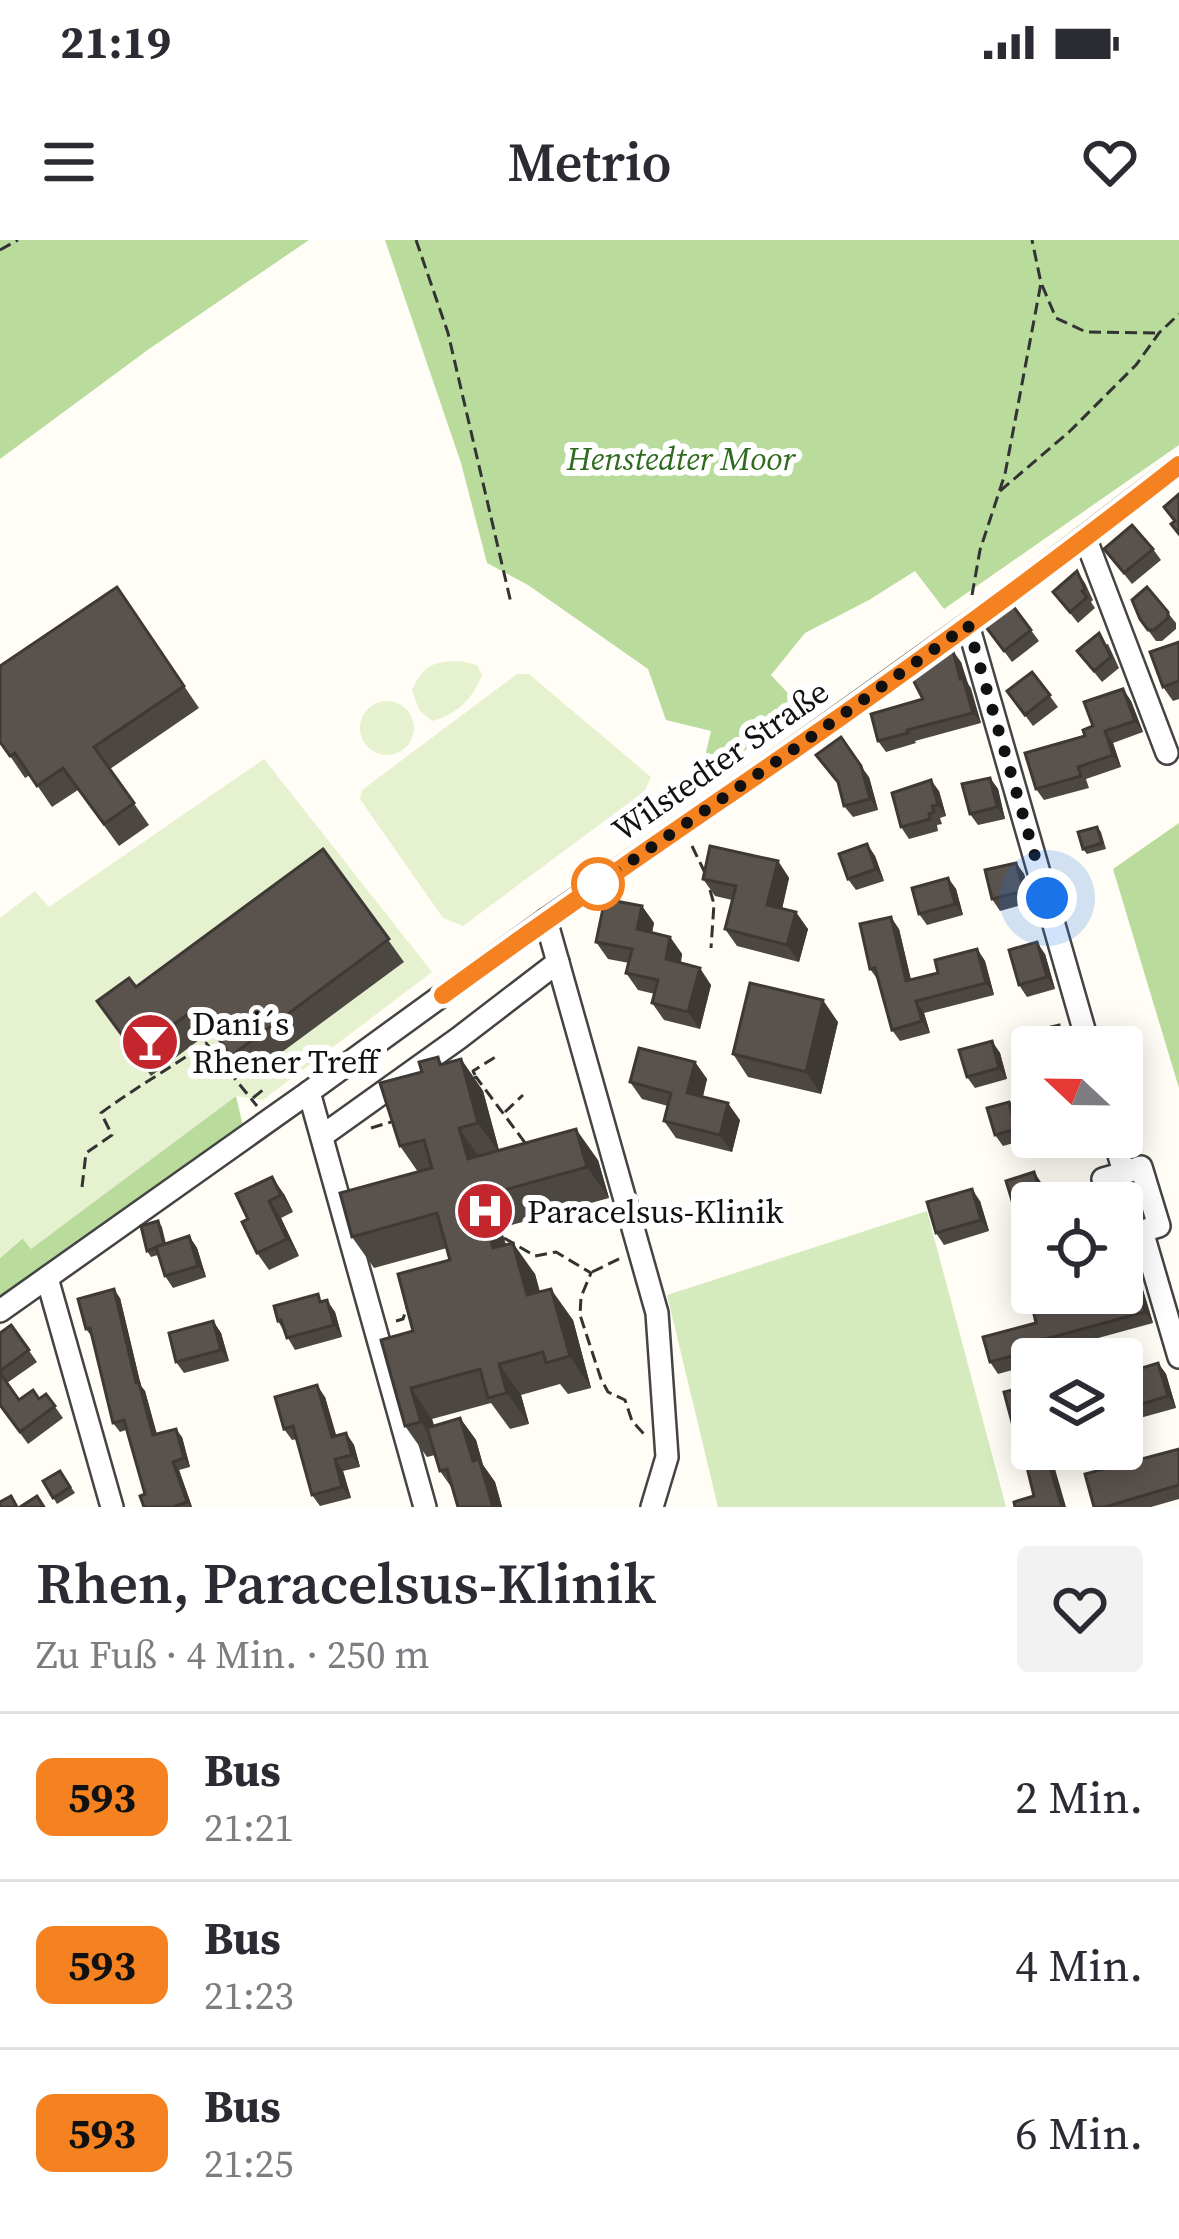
<!DOCTYPE html>
<html lang="de">
<meta charset="utf-8">
<style>
body{margin:0;font-family:"Source Serif 4",serif;background:#f2f2f3;color:#2b2b33;height:100vh;display:flex;flex-direction:column;font-size:45px;white-space:nowrap}
*{box-sizing:border-box;margin:0}
p{font-size:39px;color:#7c7c81}
.icon{flex:none;width:66px;height:66px;fill:none;stroke:currentColor;stroke-width:2;stroke-linecap:round;stroke-linejoin:round}
.map{position:relative;height:1267px;overflow:hidden}
.panel{display:flex;flex-direction:column;background:#fff;flex:1}
.panel>*{flex:none}
.badge{padding:0 24px;border-radius:18px;font-size:42px;line-height:78px}
.needle{width:78px;rotate:292deg}
.tools{position:absolute;left:1011px;top:786px;display:grid;gap:24px}
.tools a{display:grid;place-items:center;width:132px;height:132px;border-radius:12px;background:#fff;box-shadow:0 6px 30px #0003;font-size:60px}
.you{position:absolute;width:60px;height:60px;margin:-30px;border:9px solid #fff;border-radius:50%;background:#1a73e8;box-shadow:0 0 0 18px #1a73e833}
.map>.badge{position:absolute;translate:-50% -50%;box-shadow:0 0 0 6px #fff}
.round{display:grid;place-items:center;flex:none;width:126px;height:126px;border-radius:12px;background:#f2f2f3}
.head{display:flex;align-items:center;justify-content:space-between;height:204px;padding:0 36px}
h1{font-size:57px;font-weight:600;line-height:90px}
ul{padding:0;list-style:none}
li{display:flex;align-items:center;gap:36px;height:168px;padding:0 36px;border-top:3px solid #e1e1e2}
li div{flex:1}
li b{display:block;font-size:45px}
li em{font-style:normal}
li .badge{min-width:132px;font-weight:700;text-align:center}
.status{display:flex;justify-content:space-between;align-items:center;height:84px;padding:0 60px;background:#fff;direction:ltr}
.status svg{height:33px;fill:currentColor}
header{display:flex;justify-content:space-between;align-items:center;height:156px;padding:0 36px;background:#fff;font-size:54px;font-weight:600}
.map>svg:first-child{display:block}
</style>
<div class="status"><b>21:19</b><svg viewBox="0 0 49 12"><path d="M0 12V9h3v3zM5 12V6h3v6zM10 12V3h3v9zM15 12V0h3v12zM26 1h20v11H26zM47 4h2v5h-2z"/></svg></div>
<header><svg class="icon" aria-label="menu" viewBox="0 0 24 24"><path d="M4 6h16M4 12h16M4 18h16"/></svg>Metrio<svg class="icon" aria-label="heart" viewBox="0 0 24 24"><path d="M12 20l-8-8c-3-5 5-10 8-4 3-6 11-1 8 4z"/></svg></header>
<div class="map">
<svg width="1179" height="1267" viewBox="0 0 1179 1267">
<rect width="100%" height="100%" fill="#fffdf5"/>
<polygon fill="#d5ebbd" points="927,971 1006,1267 718,1267 667,1055"/>
<g fill="#b9dc9c">
<polygon points="0,0 309,0 149,109 0,219"/>
<polygon points="385,0 1179,0 1179,205 944,369 915,331 869,360 805,393 771,435 797,463 696,555 711,491 666,480 648,429 528,345 487,323 461,223"/>
<polygon points="1179,583 1179,848 1113,629"/>
<polygon points="236,856 243,886 104,991 0,1056 0,1018 23,998 31,1008"/>
</g>
<g fill="#e6f2cf">
<path d="M 460,421 L 477,425 L 482,435 C 473,458 457,475 432,481 L 419,470 L 412,450 C 424,424 432,422 460,421 Z"/>
<polygon points="517,434 529,434 651,537 645,551 463,686 443,678 360,559 362,550"/>
<circle cx="387" cy="488" r="27"/>
<polygon points="264,519 432,732 263,860 236,856 31,1009 22,998 0,1018 0,678 35,651 49,667"/>
</g>
<g fill="none" stroke-linecap="round" stroke-linejoin="round">
<defs>
<g id="minor">
<polyline points="1085,297 1167,513"/>
<polyline points="968,385 1089,807"/>
<polyline points="546,680 657,1073 667,1217 652,1267"/>
<polyline points="309,852 425,1267"/>
<polyline points="322,896 459,798 558,722"/>
<polyline points="1124,933 1141,927 1159,986 1142,991"/>
<polyline points="1109,963 1103,939 1124,933 1114,897"/>
<polyline points="1122,997 1142,991 1179,1117"/>
<polyline points="47,1038 112,1267"/>
<polyline points="0,1071 309,852 546,680 790,512 1016,350 1179,225"/>
</g>
</defs>
<use href="#minor" stroke="#444" stroke-width="26"/>
<g stroke="#333" stroke-width="3" stroke-dasharray="12 6" stroke-linecap="butt">
<polyline points="416,0 448,93 511,363"/>
<polyline points="0,10 18,0"/>
<polyline points="1042,45 1056,78 1086,92 1157,93"/>
<polyline points="1000,251 1069,192 1136,125 1159,93 1179,74"/>
<polyline points="972,355 980,310 1005,234 1041,43 1032,0"/>
<polyline points="692,606 706,635"/>
<polyline points="710,650 714,664 711,708"/>
<polyline points="475,835 473,831 497,816"/>
<polyline points="474,838 476,837 526,904"/>
<polyline points="253,858 264,849"/>
<polyline points="505,872 523,855"/>
<polyline points="371,888 391,882"/>
<path d="M 82,947 L 86,913 L 112,895 L 101,873 C 136,847 171,828 206,803 L 257,866"/>
<polyline points="504,998 535,1016 556,1012 591,1033 581,1057 580,1075 601,1139 608,1152 625,1160 632,1181 644,1194"/>
<polyline points="592,1032 621,1018"/>
<polyline points="396,1081 403,1079 407,1067"/>
</g>
<use href="#minor" stroke="#fff" stroke-width="21"/>
</g>
<g fill="#4d4742">
<polygon points="1104,309 1153,309 1161,320 1132,344"/>
<polygon points="1077,331 1085,343 1093,360 1091,362 1095,368 1078,383 1053,352"/>
<polygon points="117,347 199,468 110,529 149,585 119,606 78,550 52,567 30,535 25,538 10,516"/>
<polygon points="1147,347 1176,383 1176,389 1162,401 1156,401 1140,379"/>
<polygon points="1013,366 1039,401 1012,422 986,387"/>
<polygon points="1179,402 1179,459 1173,461 1163,447"/>
<polygon points="1108,404 1119,428 1102,442 1077,411"/>
<polygon points="961,422 966,441 971,448 981,483 915,501 916,503 886,512 878,501"/>
<polygon points="1032,432 1058,467 1033,486 1007,451"/>
<polygon points="1123,449 1131,461 1143,492 1113,503 1121,527 1086,539 1089,548 1044,560 1036,549 1085,496"/>
<polygon points="869,537 878,570 853,577 844,566"/>
<polygon points="990,538 998,549 1005,579 978,585 970,574"/>
<polygon points="939,551 946,576 940,578 942,584 937,585 938,591 909,599 901,587"/>
<polygon points="1097,587 1101,592 1106,609 1087,614 1083,609"/>
<polygon points="867,604 875,616 884,641 856,650 848,639"/>
<polygon points="323,609 404,722 247,838 211,791 151,836 97,761 136,747"/>
<polygon points="778,621 789,638 782,669 808,689 799,722 737,706 725,689 732,660 715,656 703,639"/>
<polygon points="1016,623 1024,634 1032,662 1000,671 992,659"/>
<polygon points="948,638 956,649 963,675 927,685 919,674"/>
<polygon points="642,666 654,683 652,693 670,697 682,714 681,723 711,745 700,789 664,780 652,763 655,754 638,750 626,733 629,723 608,719 596,702"/>
<polygon points="899,689 911,740 938,733 977,709 985,721 994,755 924,773 930,793 900,801 892,790 878,740 870,729"/>
<polygon points="1045,714 1055,749 1027,757 1019,745"/>
<polygon points="838,782 821,854 748,837 733,814"/>
<polygon points="992,802 1000,813 1007,839 975,848 967,837"/>
<polygon points="438,817 443,825 461,819 483,851 499,910 598,920 609,958 501,988 506,1005 535,1034 540,1052 573,1080 591,1148 568,1154 560,1144 521,1155 529,1184 510,1189 491,1163 432,1179 434,1185 460,1178 476,1200 483,1225 495,1242 502,1267 458,1267 454,1251 440,1231 435,1215 427,1217 405,1186 413,1091 450,1020 447,1008 374,1028 352,997 418,932 400,906 422,832"/>
<polygon points="695,822 707,839 703,857 740,880 732,912 676,898 664,881 668,866 642,859 630,842"/>
<polygon points="1017,873 1024,900 1003,906 995,895"/>
<polygon points="1034,932 1042,944 1048,963 1032,963 1032,978 1023,981 1015,970"/>
<polygon points="236,954 284,954 293,972 281,978 299,1016 269,1030 257,1013 248,979"/>
<polygon points="980,961 989,991 944,1005 936,993"/>
<polygon points="158,981 162,987 166,1004 189,996 197,1008 206,1037 173,1048 165,1036 158,1015 151,1017 147,1011"/>
<polygon points="1143,1050 1153,1083 1025,1118 1027,1126 998,1134 990,1122 1036,1083 1078,1057"/>
<polygon points="120,1058 141,1146 145,1151 157,1194 182,1197 190,1227 179,1230 192,1267 144,1267 145,1254 126,1190 120,1192 113,1183 92,1097 86,1089"/>
<polygon points="323,1061 335,1072 342,1097 295,1110 278,1081"/>
<polygon points="213,1081 221,1093 229,1121 184,1133 176,1122"/>
<polygon points="11,1085 37,1122 7,1143 19,1160 39,1159 46,1154 63,1178 28,1204 0,1166 0,1093"/>
<polygon points="1158,1123 1166,1134 1176,1168 1140,1178 1136,1173 1122,1177 1122,1134"/>
<polygon points="1032,1145 1032,1194 1021,1197 1013,1186"/>
<polygon points="325,1157 336,1196 346,1193 354,1205 360,1227 343,1231 351,1258 320,1266 312,1255 297,1199 292,1200 284,1189"/>
<polygon points="1179,1209 1179,1259 1151,1267 1094,1267"/>
<polygon points="60,1231 75,1253 57,1264 43,1241"/>
</g>
<g fill="#3f3936">
<polygon points="953,411 961,422 981,483 973,473 960,439"/>
<polygon points="1123,449 1131,461 1143,492 1135,481"/>
<polygon points="1105,491 1113,503 1121,527 1113,515"/>
<polygon points="861,526 869,537 878,570 870,559"/>
<polygon points="990,538 998,549 1005,579 997,567"/>
<polygon points="931,540 939,551 946,576 938,565"/>
<polygon points="867,604 875,616 884,641 876,629"/>
<polygon points="778,621 789,638 779,682 767,665"/>
<polygon points="1016,623 1024,634 1032,662 1024,651"/>
<polygon points="948,638 956,649 963,675 955,664"/>
<polygon points="642,666 654,683 649,706 637,689"/>
<polygon points="796,672 808,689 799,722 787,705"/>
<polygon points="891,677 899,689 914,753 906,741"/>
<polygon points="670,697 682,714 678,736 666,719"/>
<polygon points="1037,702 1045,714 1055,749 1047,737"/>
<polygon points="977,709 985,721 994,755 986,743"/>
<polygon points="700,728 711,745 700,789 688,772"/>
<polygon points="823,760 838,782 821,854 806,832"/>
<polygon points="916,761 924,773 930,793 922,781"/>
<polygon points="1059,785 1067,797 1069,807 1064,807"/>
<polygon points="992,801 1000,813 1007,839 999,828"/>
<polygon points="461,819 483,851 500,914 478,883"/>
<polygon points="695,822 707,839 699,870 687,853"/>
<polygon points="1009,862 1017,873 1024,900 1016,889"/>
<polygon points="728,863 740,880 732,912 720,895"/>
<polygon points="459,888 481,920 468,919"/>
<polygon points="576,889 598,920 609,958 587,927"/>
<polygon points="1034,932 1042,944 1048,963 1043,961"/>
<polygon points="272,937 284,954 293,972 281,955"/>
<polygon points="972,949 980,961 989,991 981,980"/>
<polygon points="479,957 501,988 515,1039 493,1008"/>
<polygon points="269,961 281,978 299,1016 287,999"/>
<polygon points="189,996 197,1008 206,1037 198,1026"/>
<polygon points="513,1003 535,1034 549,1087 527,1055"/>
<polygon points="1135,1039 1143,1050 1153,1083 1145,1072"/>
<polygon points="114,1049 120,1058 141,1146 145,1151 159,1204 153,1195 136,1143"/>
<polygon points="551,1049 573,1080 591,1148 570,1116"/>
<polygon points="327,1060 335,1072 342,1097 334,1085"/>
<polygon points="213,1081 221,1093 229,1121 221,1110"/>
<polygon points="1158,1123 1166,1134 1176,1168 1168,1156"/>
<polygon points="499,1124 521,1155 529,1184 507,1153"/>
<polygon points="317,1145 325,1157 340,1208 332,1197"/>
<polygon points="411,1148 432,1179 442,1213 421,1182"/>
<polygon points="460,1178 476,1200 483,1225 495,1242 502,1267 493,1267 473,1221"/>
<polygon points="176,1189 182,1197 190,1227 184,1218"/>
<polygon points="346,1193 354,1205 360,1227 352,1215"/>
<polygon points="1045,1210 1053,1222 1066,1267 1062,1267"/>
<polygon points="335,1219 343,1231 351,1258 342,1247"/>
<polygon points="173,1222 179,1230 192,1267 187,1262"/>
</g>
<g fill="#5a524d" stroke="#3f3936" stroke-width="3">
<polygon points="1179,254 1179,294 1171,284 1175,281 1164,267"/>
<polygon points="1132,285 1153,309 1124,333 1104,309"/>
<polygon points="1077,331 1085,349 1082,351 1087,357 1070,372 1053,352"/>
<polygon points="117,347 184,446 94,507 134,563 104,584 63,528 37,546 15,513 10,516 0,502 0,426"/>
<polygon points="1147,347 1168,372 1168,378 1154,390 1148,390 1140,379 1132,360"/>
<polygon points="1013,366 1031,390 1004,411 986,387"/>
<polygon points="1099,393 1111,417 1094,431 1077,411"/>
<polygon points="1179,402 1179,441 1163,447 1150,412"/>
<polygon points="953,411 960,439 963,438 973,473 907,490 908,493 878,501 871,474 923,459 908,430 932,416"/>
<polygon points="1032,432 1050,455 1025,475 1007,451"/>
<polygon points="1123,449 1135,481 1105,491 1113,515 1078,527 1081,536 1036,549 1025,513 1085,496 1083,490 1093,486 1084,462"/>
<polygon points="841,497 861,526 870,559 844,566 838,542 816,515"/>
<polygon points="990,538 997,567 970,574 962,544"/>
<polygon points="931,540 938,565 932,566 934,572 929,574 930,579 901,587 892,553"/>
<polygon points="1097,587 1102,603 1083,609 1078,592"/>
<polygon points="867,604 876,629 848,639 839,614"/>
<polygon points="710,606 778,621 767,665 796,672 787,705 725,689 736,646 703,639"/>
<polygon points="323,609 389,699 231,816 196,768 135,813 97,761 129,738 136,747"/>
<polygon points="1016,623 1024,651 992,659 985,630"/>
<polygon points="948,638 955,664 919,674 912,648"/>
<polygon points="605,659 642,666 637,689 670,697 666,719 700,728 688,772 652,763 658,740 626,733 632,709 596,702"/>
<polygon points="891,677 906,741 938,733 935,720 977,709 986,743 916,761 922,781 892,790 875,728 870,729 860,684"/>
<polygon points="1037,702 1047,737 1019,745 1009,710"/>
<polygon points="750,743 823,760 806,832 733,814"/>
<polygon points="1059,785 1064,807 1032,807 1032,829 1030,829 1022,794"/>
<polygon points="992,801 999,828 967,837 959,810"/>
<polygon points="639,808 695,822 687,853 728,863 720,895 664,881 671,853 630,842"/>
<polygon points="438,817 440,825 461,819 478,883 459,888 468,919 576,889 587,927 479,957 493,1008 513,1003 527,1055 551,1049 570,1116 546,1123 543,1112 499,1124 507,1153 488,1158 480,1129 411,1148 421,1182 405,1186 381,1100 413,1091 398,1034 450,1020 437,973 352,997 340,953 432,928 424,900 400,906 380,843 422,832 419,822"/>
<polygon points="1009,862 1016,889 995,895 987,868"/>
<polygon points="1034,932 1043,961 1015,970 1006,941"/>
<polygon points="272,937 281,955 269,961 287,999 257,1013 242,982 248,979 236,954"/>
<polygon points="972,949 981,980 936,993 927,962"/>
<polygon points="158,981 164,1004 147,1011 141,986"/>
<polygon points="189,996 198,1026 165,1036 156,1007"/>
<polygon points="1032,997 1032,1033 1026,1034 1019,1000"/>
<polygon points="1135,1039 1145,1072 1016,1107 1019,1114 990,1122 983,1097 1036,1083 1032,1065 1076,1054 1077,1057 1090,1053 1122,1053 1122,1043"/>
<polygon points="114,1049 136,1143 139,1143 153,1195 176,1189 184,1218 173,1222 187,1262 173,1267 144,1267 140,1256 145,1254 124,1180 113,1183 90,1088 86,1089 78,1059"/>
<polygon points="318,1054 320,1062 327,1060 334,1085 287,1098 281,1080 278,1081 274,1066"/>
<polygon points="213,1081 221,1110 176,1122 169,1093"/>
<polygon points="11,1085 29,1110 0,1131 0,1093"/>
<polygon points="1158,1123 1168,1156 1132,1167 1130,1161 1122,1163 1122,1134"/>
<polygon points="0,1133 19,1160 33,1150 39,1159 46,1154 55,1166 20,1192 0,1165"/>
<polygon points="317,1145 332,1197 346,1193 352,1215 335,1219 342,1247 312,1255 293,1186 284,1189 275,1157"/>
<polygon points="1032,1145 1032,1181 1013,1186 1004,1152"/>
<polygon points="460,1178 473,1221 479,1219 493,1267 458,1267 447,1229 440,1231 427,1188"/>
<polygon points="1179,1209 1179,1245 1105,1267 1094,1267 1085,1234"/>
<polygon points="1045,1210 1062,1267 1015,1267 1014,1262 1034,1256 1024,1215"/>
<polygon points="60,1231 70,1247 53,1258 43,1241"/>
<polygon points="11,1256 17,1267 0,1267 0,1262"/>
<polygon points="37,1256 44,1267 20,1267"/>
</g>
<g fill="none" stroke-linecap="round" stroke-linejoin="round">
<defs>
<path id="line" d="M 443,755 C 556,672 673,593 789,513 C 921,421 1052,325 1179,225"/>
</defs>
<use href="#line" stroke="#fff" stroke-width="27"/>
<use href="#line" stroke="#f58220" stroke-width="18"/>
<polyline stroke="#111" stroke-width="12" stroke-dasharray="0 21.6" points="598,644 790,512 968,385 1047,658"/>
</g>
<defs>
<symbol id="bar-disc" viewBox="-11 -11 22 22"><circle r="9.5" fill="#c4262e" stroke="#fff"/><path d="M-6-5H6L.8 .8V4.5H3.5V6h-7V4.5H-.8V.8Z" fill="#fff"/></symbol>
<symbol id="hospital-disc" viewBox="-11 -11 22 22"><circle r="9.5" fill="#c4262e" stroke="#fff"/><path d="M-5-5h3v3.5h4V-5h3V5h-3V1.5h-4V5h-3Z" fill="#fff"/></symbol>
</defs>
<g fill-rule="evenodd">
<use href="#bar-disc" x="117" y="769" width="66" height="66"/>
<use href="#hospital-disc" x="452" y="938" width="66" height="66"/>
</g>
<circle fill="#fff" stroke="#f58220" stroke-width="6" cx="598" cy="644" r="24"/>
<g text-anchor="middle" stroke-width="12" stroke-linejoin="round" paint-order="stroke">
<g font-size="33" font-style="italic" fill="#2f6b1f" stroke="#fff">
<text x="681" y="230">Henstedter Moor</text>
</g>
<g font-size="33" fill="#111" stroke="#fff">
<text transform="translate(720 520) rotate(-35)" y="12">Wilstedter Straße</text>
</g>
<g font-size="33" fill="#111" stroke="#fff" text-anchor="start">
<text x="192" y="795">Dani´s<tspan x="192" dy="38">Rhener Treff</tspan></text>
<text x="527" y="983">Paracelsus-Klinik</text>
</g>
</g>
</svg>
<div class="tools">
<a><svg class="needle" viewBox="-14 -14 28 28"><path d="M0-13l5 13h-10z" fill="#e53935"/><path d="M0 13l5-13h-10z" fill="#7c7c81"/></svg></a>
<a><svg class="icon" aria-label="locate" viewBox="0 0 24 24"><circle cx="12" cy="12" r="6"/><path d="M12 2v4M12 18v4M2 12h4M18 12h4"/></svg></a>
<a><svg class="icon" aria-label="layers" viewBox="0 0 24 24"><path d="M12 4l9 5-9 5-9-5zM3 14l9 5 9-5"/></svg></a>
</div>
<div class="you" style="left:1047px;top:658px"></div>
</div>
<section class="panel">
<div class="head"><div><h1>Rhen, Paracelsus-Klinik</h1><p>Zu Fuß · 4 Min. · 250 m</p></div><a class="round"><svg class="icon" aria-label="heart" viewBox="0 0 24 24"><path d="M12 20l-8-8c-3-5 5-10 8-4 3-6 11-1 8 4z"/></svg></a></div>
<ul>
<li><span class="badge" style="background:#f58220;color:#111">593</span><div><b>Bus</b><p>21:21</p></div><em>2 Min.</em></li>
<li><span class="badge" style="background:#f58220;color:#111">593</span><div><b>Bus</b><p>21:23</p></div><em>4 Min.</em></li>
<li><span class="badge" style="background:#f58220;color:#111">593</span><div><b>Bus</b><p>21:25</p></div><em>6 Min.</em></li>
</ul>
</section>
